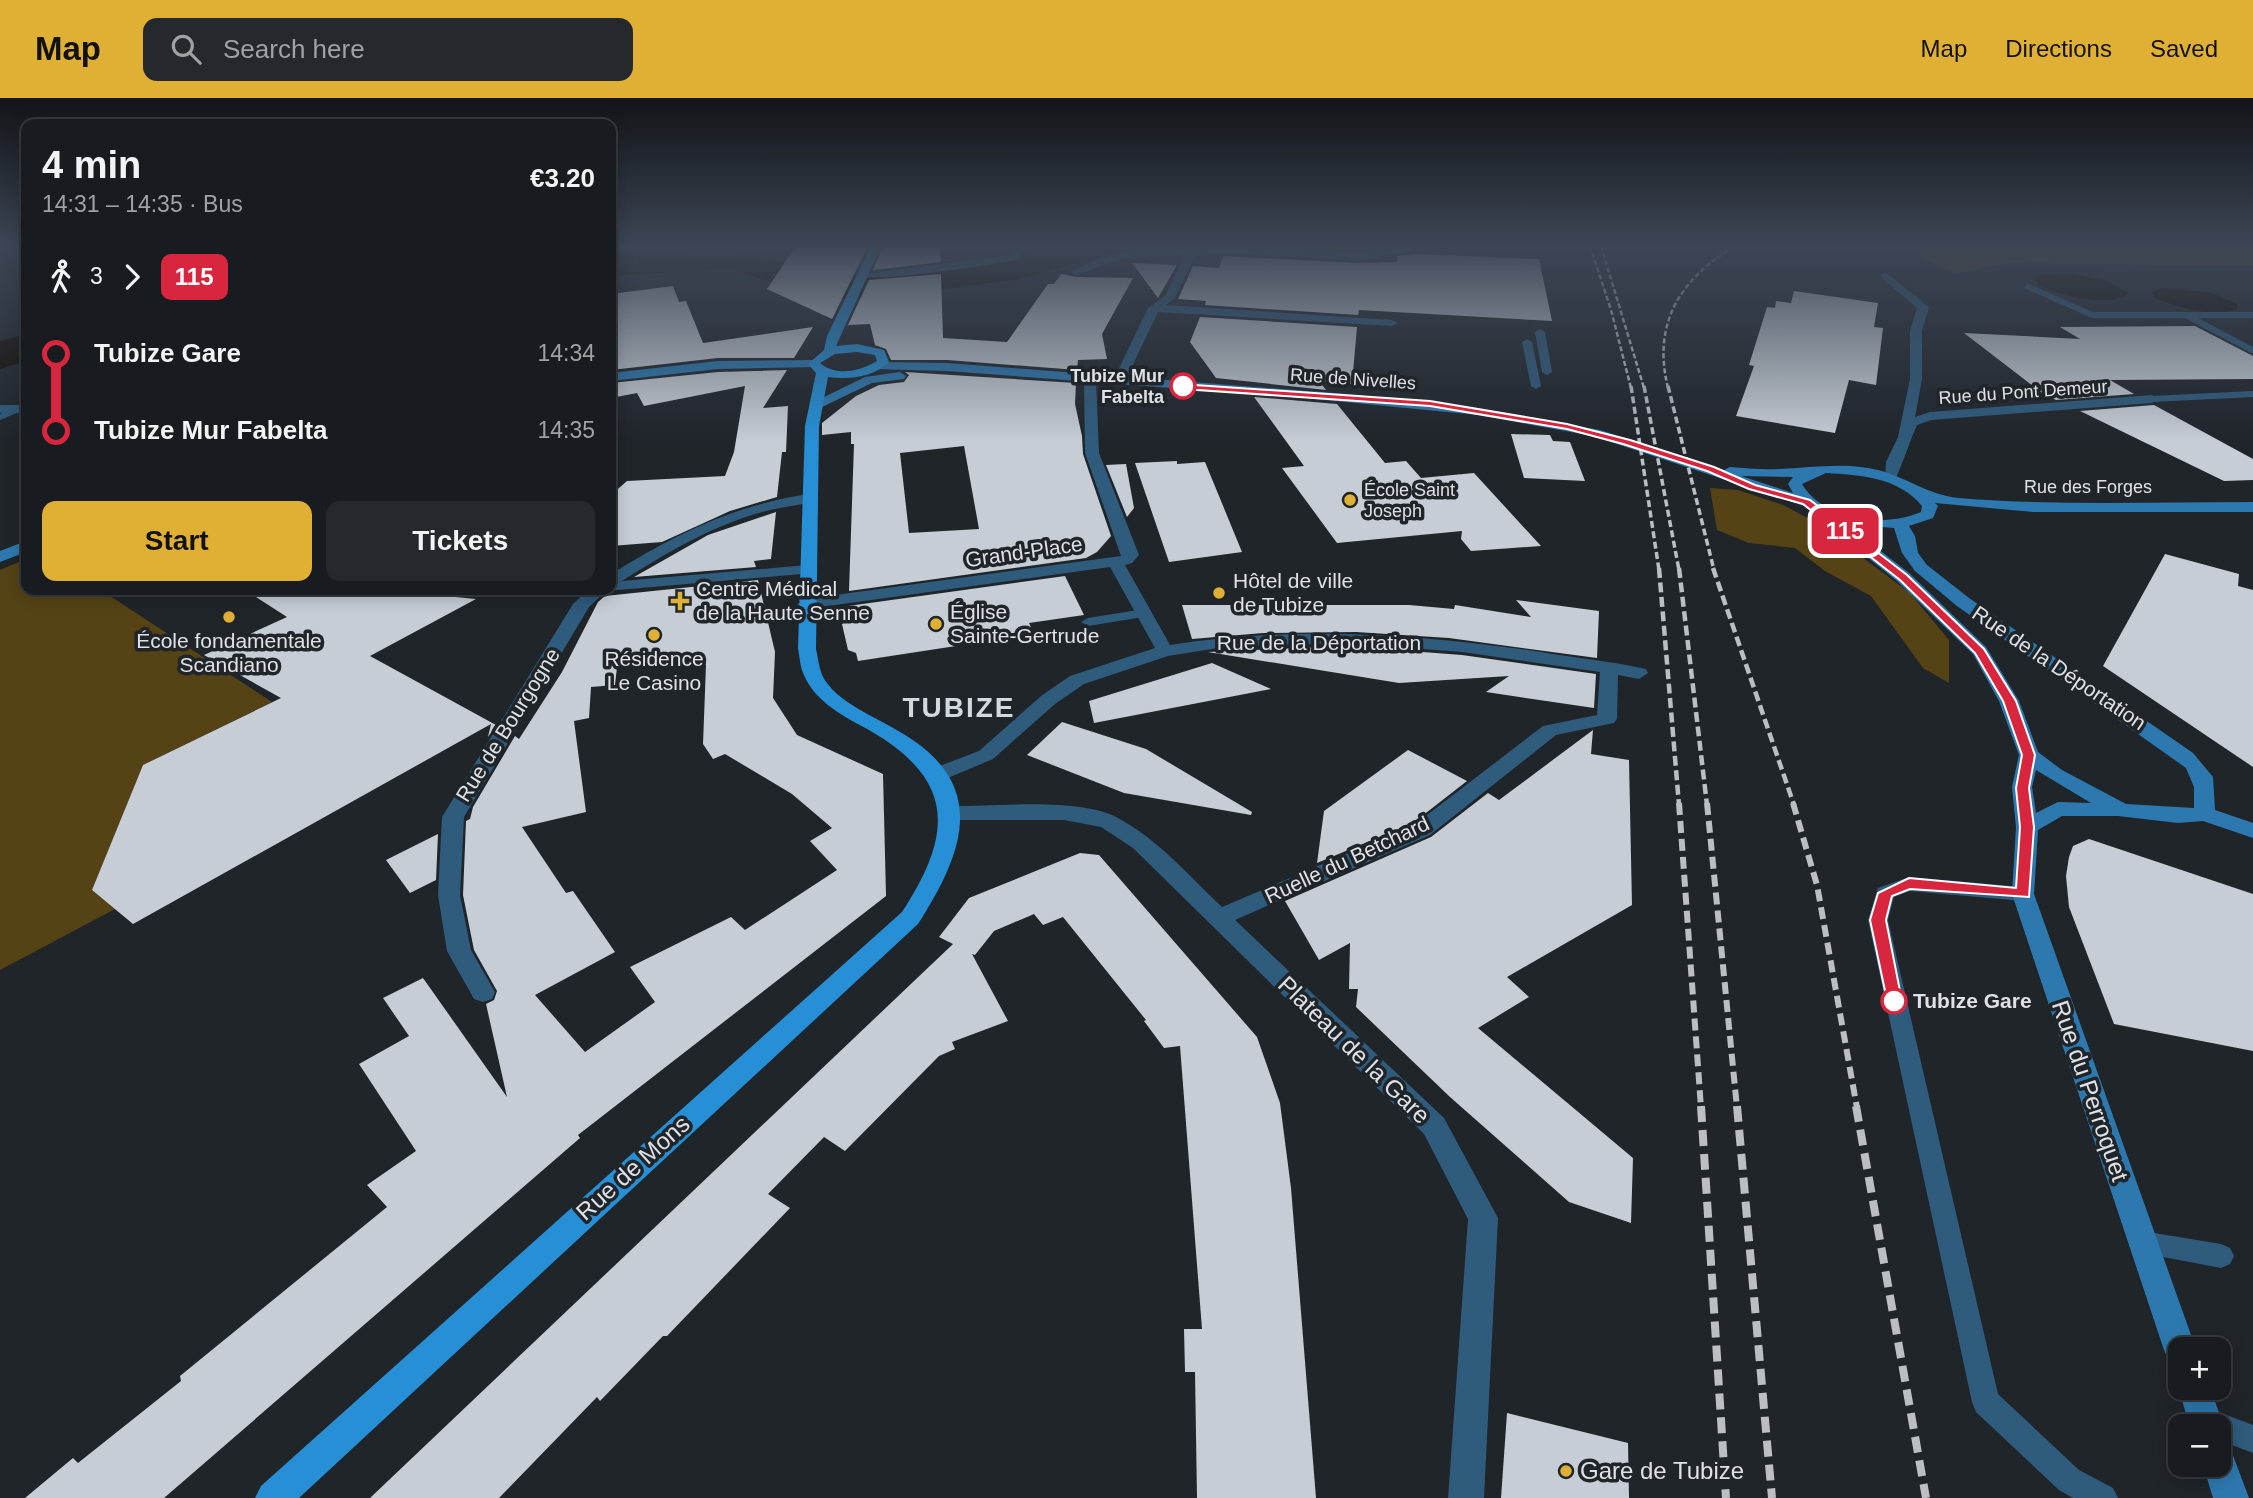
<!DOCTYPE html>
<meta charset="utf-8">
<style>
body{margin:0;font-family:Helvetica,sans-serif;background:#25292d;color:#f1f3f6;height:100vh;display:flex;flex-direction:column;font-size:26px;white-space:nowrap}
*{box-sizing:border-box;margin:0}
p{font-size:23px;color:#9fa1a5}
.icon{flex:none;width:38px;height:38px;fill:none;stroke:currentColor;stroke-width:2;stroke-linecap:round;stroke-linejoin:round}
.map{position:relative;flex:1;overflow:hidden}
.sheet{position:absolute;left:21px;top:21px;width:595px;height:476px;display:flex;flex-direction:column;background:#181c20;border-radius:14px;box-shadow:0 4px 18px #0003,0 0 0 2px #363a3e}
.sheet>*{flex:none}
.badge{padding:0 14px;border-radius:10px;font-size:24px;line-height:46px}
.controls{position:absolute;left:2168px;top:1239px;display:grid;gap:14px}
.controls a{display:grid;place-items:center;width:63px;height:63px;border-radius:14px;background:#181c20;box-shadow:0 4px 18px #0003,0 0 0 2px #363a3e;font-size:35px}
.map>.badge{position:absolute;translate:-50% -50%;box-shadow:0 0 0 4px #fff}
.legs{display:flex;align-items:center;gap:10px;height:77px;padding:0 21px;font-size:23px}
.legs p{margin-inline-start:auto}
.head{display:flex;align-items:center;justify-content:space-between;height:119px;padding:0 21px}
h1{font-size:38px;font-weight:700;line-height:52px}
.primary-button{display:flex;gap:14px;margin-top:auto;padding:14px 21px}
.primary-button a{flex:1;height:80px;border-radius:14px;background:#dfb034;color:#111;font-size:28px;font-weight:700;line-height:80px;text-align:center}
.primary-button a+a{background:#25292d;color:#f1f3f6}
ul{padding:0 21px;list-style:none}
li{display:flex;align-items:center;gap:24px;height:77px;font-size:26px}
li i{display:grid;place-items:center;width:10px;height:100%;margin:0 9px;background:currentColor}
li i::after{content:'';width:18px;height:18px;margin:-9px;border:5px solid;border-radius:50%;background:#181c20}
li p{margin-inline-start:auto}
li:first-child i{background:linear-gradient(#0000 50%,currentColor 0)}
li:last-child i{background:linear-gradient(currentColor 50%,#0000 0)}
header{display:flex;align-items:center;gap:42px;box-sizing:border-box;height:98px;padding:0 35px;background:#dfb034;color:#111}
header strong{font-size:33px}
nav{display:flex;gap:38px;margin-inline-start:auto;font-size:24px}
.search{width:490px;height:63px;background:#25292d;display:flex;align-items:center;gap:18px;box-sizing:border-box;padding:0 24px;border-radius:14px;color:#9fa1a5;font-size:26px}
.map>svg:first-child{display:block}
</style>
<header>
<strong>Map</strong>
<div class="search"><svg class="icon" aria-label="search" viewBox="0 0 24 24"><circle cx="10" cy="10" r="6"/><path d="M15 15l6 6"/></svg>Search here</div>
<nav><a>Map</a><a>Directions</a><a>Saved</a></nav>
</header>
<div class="map">
<svg width="2253" height="1400" viewBox="0 0 2253 1400">
<rect width="100%" height="100%" fill="#20252a"/>
<g fill="#554315">
<polygon points="1904,148 2253,148 2253,168 2008,165 1954,176"/>
<polygon points="26,237 26,264 0,266 0,245"/>
<polygon points="1710,390 1738,392 1783,407 1815,424 1910,495 1949,542 1949,585 1923,570 1871,498 1825,473 1795,450 1749,445 1717,432"/>
<polygon points="26,461 26,492 101,492 272,604 143,667 92,792 115,811 0,872 0,472"/>
</g>
<g fill="#120900">
<path d="M 2070,175 L 2107,183 L 2128,194 L 2127,198 C 2099,208 2064,198 2038,187 L 2035,180 L 2042,176 Z"/>
<path d="M 2162,190 L 2212,195 L 2237,206 L 2237,211 C 2212,220 2179,210 2155,200 L 2152,194 Z"/>
</g>
<g fill="none" stroke-linecap="round" stroke-linejoin="round">
<g fill="#120900" fill-rule="evenodd">
<polygon points="1045,148 1115,148 1110,156 1019,181 892,198 830,202 730,171 611,178 611,156 732,149 832,178 892,174 1014,158"/>
<polygon points="26,236 26,263 0,271 0,243"/>
</g>
</g>
<g fill="#c6cdd4" fill-rule="evenodd">
<polygon points="796,148 868,148 832,221 767,191"/>
<polygon points="883,148 940,148 941,164 873,172"/>
<polygon points="1415,156 1539,161 1552,223 1359,212 1358,217 1205,207 1206,203 1178,201 1193,168 1219,170 1223,158 1358,165 1397,164 1397,158"/>
<polygon points="1132,165 1177,167 1158,200"/>
<polygon points="941,176 943,240 1007,244 1048,186 1054,186 1061,176 1076,179 1133,180 1102,236 1107,261 1078,262 1077,272 947,262 891,262 886,251 875,247 870,226 848,227 869,182"/>
<polygon points="673,188 679,204 686,203 703,245 813,229 794,260 718,260 611,272 611,196"/>
<polygon points="1794,193 1878,205 1874,229 1883,230 1876,287 1849,282 1835,335 1736,318 1754,268 1749,267 1767,209 1775,210 1776,203 1791,205"/>
<polygon points="1200,219 1357,229 1352,286 1319,283 1326,292 1216,280 1190,244"/>
<polygon points="2195,228 2253,258 2253,281 2110,282 2134,296 2056,302 2042,295 1964,235 2080,241 2060,229"/>
<polygon points="787,272 763,310 788,308 786,354 782,354 777,399 730,413 662,444 611,448 611,397 627,383 725,378 734,354 745,288 644,308 637,295 611,300 611,285 718,274"/>
<path d="M 905,274 L 1076,285 L 1075,306 L 1082,338 L 1083,356 L 1111,438 L 1097,454 L 1086,460 L 849,493 L 854,346 L 851,346 L 851,334 L 822,337 L 822,325 L 856,298 L 879,287 L 904,284 L 909,277 ZM 964,348 L 979,431 L 909,435 L 900,355 Z"/>
<polygon points="1254,299 1337,306 1385,365 1406,363 1421,380 1474,375 1541,448 1471,453 1461,441 1462,433 1337,445 1282,370 1304,368"/>
<polygon points="2154,307 2253,361 2253,382 2224,383 2080,313"/>
<polygon points="1511,336 1550,337 1553,343 1570,344 1585,383 1524,380"/>
<polygon points="1177,363 1177,366 1205,364 1242,454 1169,464 1135,365"/>
<polygon points="1126,366 1134,410 1127,419 1106,367"/>
<polygon points="776,414 771,461 754,463 756,469 634,479 708,437"/>
<polygon points="2165,456 2239,476 2238,488 2253,492 2253,669 2103,568"/>
<polygon points="1065,478 1084,517 1029,525 1034,536 858,563 856,555 848,552 842,526 848,522 848,508"/>
<path d="M 758,482 L 775,554 L 773,600 L 797,637 L 883,676 L 886,798 L 578,1037 L 580,1040 L 164,1400 L 25,1400 L 73,1360 L 78,1365 L 181,1283 L 180,1278 L 387,1109 L 367,1087 L 416,1053 L 359,966 L 409,938 L 383,900 L 423,880 L 507,999 L 486,906 L 494,902 L 497,893 L 474,852 L 463,797 L 466,723 L 470,721 L 473,709 L 515,638 L 519,641 L 562,574 L 598,504 L 605,498 ZM 702,558 L 703,567 L 706,567 L 703,646 L 713,661 L 725,656 L 792,696 L 832,730 L 810,743 L 837,772 L 745,832 L 731,819 L 630,869 L 655,904 L 585,954 L 535,897 L 615,854 L 573,793 L 566,795 L 522,729 L 586,714 L 574,623 L 589,620 L 591,589 L 615,587 L 617,569 Z"/>
<polygon points="245,492 383,492 476,501 370,558 496,627 488,639 491,626 133,826 92,792 143,667 281,600 204,557 287,519"/>
<polygon points="1516,502 1599,513 1597,560 1449,540 1356,534 1263,535 1192,541 1182,507 1409,507 1454,511 1455,507 1531,519"/>
<polygon points="1343,548 1462,557 1596,576 1594,610 1486,594 1509,578 1399,585 1208,554"/>
<polygon points="1212,565 1271,591 1094,625 1089,603"/>
<polygon points="1062,624 1146,651 1252,714 1251,717 1124,695 1027,657"/>
<polygon points="1593,632 1591,656 1629,662 1632,807 1507,879 1529,899 1478,930 1633,1060 1631,1125 1569,1104 1450,999 1356,909 1358,891 1349,891 1350,845 1319,862 1285,803 1431,739 1488,695 1499,702"/>
<polygon points="1408,652 1467,683 1413,725 1317,765 1324,713"/>
<polygon points="438,736 436,782 410,795 386,762"/>
<polygon points="2089,741 2253,796 2253,953 2114,926 2069,809 2066,778 2069,759 2073,748"/>
<polygon points="1080,755 1099,757 1257,939 1280,1005 1291,1090 1316,1400 1197,1400 1195,1274 1185,1274 1184,1231 1202,1231 1180,948 1164,950 1144,923 1146,922 1063,819 1043,827 1034,816 994,833 975,857 972,856 1008,923 952,944 955,951 939,958 845,1053 824,1039 768,1096 790,1110 667,1238 663,1238 600,1303 597,1299 499,1400 370,1400 953,846 939,839 969,800"/>
<polygon points="1507,1315 1628,1345 1629,1400 1501,1400"/>
</g>
<g fill="none" stroke-linecap="round" stroke-linejoin="round">
<g fill="#2f5b7d" fill-rule="evenodd">
<polygon points="2027,185 2093,214 2253,214 2253,220 2198,220 2253,249 2253,256 2185,220 2092,220 2024,190"/>
<polygon points="1540,231 1545,234 1552,274 1547,277 1542,274 1535,234"/>
<polygon points="1527,241 1532,244 1541,288 1536,291 1531,288 1522,244"/>
<polygon points="2253,293 2253,299 2152,304 2147,301 2152,298"/>
<polygon points="17,308 21,309 21,313 0,322 0,316"/>
<polygon points="1144,511 1151,515 1149,518 1088,528 1081,524 1088,520"/>
<polygon points="1909,779 2023,789 2030,791 2033,796 2030,801 2023,803 1910,793 1894,799 1888,822 1998,1296 2079,1372 2113,1390 2118,1400 2073,1400 2059,1392 1976,1314 1972,1304 1868,822 1878,790"/>
<polygon points="2142,1133 2221,1146 2230,1150 2234,1158 2230,1166 2221,1170 2142,1155 2133,1152 2130,1144 2133,1136"/>
<polygon points="2205,1309 2253,1327 2253,1355 2219,1342 2219,1328 2193,1328 2191,1323 2195,1313"/>
</g>
<g fill="#2f5b7d" fill-rule="evenodd">
<path d="M 1014,148 L 1024,148 L 1020,161 C 997,166 870,186 857,177 L 1012,157 Z"/>
<polygon points="1416,148 1446,148 1358,162 1215,155 1194,159 1175,200 1166,207 1392,222 1398,225 1392,228 1158,214 1125,283 1119,287 1113,283 1148,210 1165,198 1185,157 1121,161 1075,177 1070,174 1103,159 1149,151 1215,149 1358,156"/>
<path d="M 1885,174 L 1929,209 L 1922,233 L 1922,281 L 1915,319 L 1930,314 L 2152,297 L 2158,301 L 2152,305 L 1931,322 L 1917,327 C 1909,345 1903,365 1895,382 L 1885,382 L 1886,364 L 1898,339 L 1910,281 L 1910,233 L 1917,210 L 1881,179 L 1880,177 Z"/>
<path d="M 1090,277 L 1096,281 L 1099,355 L 1139,457 L 1132,465 L 1125,467 L 1170,547 C 1295,527 1417,536 1541,554 C 1575,560 1611,563 1646,571 L 1648,575 L 1639,581 L 1618,577 L 1617,621 L 1614,625 L 1556,637 L 1430,737 L 1235,822 L 1444,1020 L 1498,1120 L 1484,1400 L 1448,1400 L 1468,1121 L 1424,1036 L 1133,750 L 1101,729 L 1064,722 L 952,722 L 941,715 L 952,708 C 994,708 1080,700 1116,719 C 1157,740 1189,778 1222,809 L 1414,727 L 1543,628 L 1597,617 L 1600,574 L 1462,554 L 1343,545 L 1224,549 L 1168,558 L 1084,586 L 1055,606 L 993,661 L 943,682 L 929,682 L 926,677 L 929,672 L 979,653 L 1041,598 L 1070,578 L 1155,550 L 1110,469 L 806,511 L 797,506 L 806,501 L 1121,458 L 1085,355 L 1084,281 Z"/>
<rect x="0" y="307" width="26" height="8"/>
<path d="M 810,396 L 817,400 L 815,403 C 798,408 780,409 762,414 C 712,428 666,455 622,483 L 807,467 L 813,469 L 813,475 L 606,493 L 589,509 L 464,719 L 460,797 L 471,852 L 495,894 L 492,901 L 483,904 L 474,901 L 447,853 L 438,797 L 442,719 L 573,506 L 588,492 L 611,492 L 611,476 C 674,437 736,406 810,396 Z"/>
</g>
<g fill="#2d79af" fill-rule="evenodd">
<polygon points="814,262 820,266 818,269 718,271 611,283 611,275 718,263"/>
<path d="M 878,264 L 947,265 L 1347,296 L 1478,310 L 1600,332 L 1724,372 L 1730,369 C 1746,370 1762,372 1778,371 C 1809,370 1837,365 1868,370 C 1902,375 1925,397 1959,400 C 2056,408 2155,404 2253,404 L 2253,414 L 2033,414 L 1935,405 L 1938,408 L 1933,420 L 1909,428 L 1915,438 L 1918,455 L 1927,467 L 1969,500 L 2193,655 L 2213,679 L 2215,712 L 2253,725 L 2253,740 L 2203,723 L 2178,725 L 2118,718 L 2062,718 L 2038,732 L 2034,796 L 2196,1251 L 2180,1251 L 2180,1268 L 2169,1263 L 2164,1252 L 2012,796 L 2016,729 L 2012,689 L 2019,657 L 1999,603 L 1973,556 L 1897,483 L 1804,408 L 1593,338 L 1478,317 L 1304,300 L 947,273 L 874,271 L 874,265 ZM 1826,375 C 1861,377 1898,379 1922,408 L 1921,414 C 1884,430 1824,423 1802,386 ZM 1741,378 L 1793,379 L 1788,386 L 1793,395 ZM 1846,426 L 1894,430 L 1902,455 L 1915,473 L 1957,508 L 2186,670 L 2194,689 L 2194,710 L 2126,706 L 2062,672 L 2038,654 L 2019,603 L 1986,549 L 1909,475 ZM 2036,672 L 2091,705 L 2058,704 L 2036,715 L 2032,689 Z"/>
<polygon points="900,274 906,278 904,281 872,285 822,309 810,306 865,279"/>
<polygon points="26,443 26,454 0,464 0,453"/>
<polygon points="2180,1283 2180,1290 2210,1290 2224,1328 2219,1340 2219,1328 2190,1328 2178,1290"/>
<polygon points="2219,1347 2231,1352 2249,1400 2213,1400 2203,1367 2219,1367"/>
</g>
<path fill="#268fd6" fill-rule="evenodd" d="M 871,148 L 881,148 L 836,248 L 857,246 L 884,252 L 889,264 C 874,279 849,282 828,279 L 819,328 L 816,551 C 818,560 819,569 822,577 C 835,604 876,619 900,634 C 990,686 964,754 918,826 L 299,1400 L 255,1400 L 261,1388 L 902,814 C 953,736 956,682 869,632 C 845,619 815,604 804,577 C 800,569 800,560 798,551 L 805,328 L 816,275 L 808,266 L 824,252 L 827,238 ZM 857,254 L 875,257 L 877,263 C 861,273 836,279 820,265 L 835,256 Z"/>
<g stroke="#bbbec3" stroke-width="2.5" stroke-dasharray="5 2.5" stroke-linecap="butt">
<polyline points="1590,148 1611,212 1631,290"/>
<polyline points="1601,148 1644,290"/>
<path d="M 1668,290 C 1652,225 1680,181 1735,148"/>
</g>
<g stroke="#bbbec3" stroke-width="3.5" stroke-dasharray="7 3.5" stroke-linecap="butt">
<polyline points="1631,288 1659,472"/>
<polyline points="1644,288 1679,472"/>
<polyline points="1668,288 1714,472"/>
</g>
<g stroke="#bbbec3" stroke-width="4.5" stroke-dasharray="10 4.5" stroke-linecap="butt">
<polyline points="1659,470 1679,707"/>
<polyline points="1679,470 1707,707"/>
<polyline points="1713,470 1794,707"/>
</g>
<g stroke="#bbbec3" stroke-width="6" stroke-dasharray="12 6" stroke-linecap="butt">
<polyline points="1679,705 1701,1010"/>
<polyline points="1707,705 1737,1010"/>
<polyline points="1793,705 1817,787 1857,1010"/>
</g>
<g stroke="#bbbec3" stroke-width="8" stroke-dasharray="16 8" stroke-linecap="butt">
<polyline points="1701,1008 1726,1400"/>
<polyline points="1737,1008 1772,1400"/>
<polyline points="1856,1008 1926,1400"/>
</g>
</g>
<linearGradient id="sky" x2="0" y2="1"><stop stop-color="#121417"/><stop offset="0.43" stop-color="#3c4655"/><stop offset="1" stop-color="#3c4655" stop-opacity="0"/></linearGradient>
<rect width="2253" height="344" fill="url(#sky)"/>
<polygon fill="#d7263d" stroke="#fff" stroke-width="2" points="1180,286 1430,303 1567,326 1630,342 1714,369 1755,387 1810,402 1907,477 1984,551 2016,603 2035,657 2029,690 2034,729 2029,799 1910,791 1892,798 1886,822 1902,903 1900,907 1888,907 1870,822 1878,795 1909,780 2016,790 2020,729 2016,690 2022,657 2003,603 1975,555 1900,482 1803,406 1749,391 1707,373 1623,346 1567,331 1430,308 1183,291"/>
<g fill="#fff" stroke="#d7263d" stroke-width="3.5">
<circle cx="1183" cy="288" r="12"/>
<circle cx="1894" cy="903" r="12"/>
</g>
<g fill="#dfb034" stroke="#20252a" stroke-width="2.5">
<circle cx="1350" cy="402" r="7"/>
<circle cx="1219" cy="495" r="7"/>
<path d="M676.5 492.5h7v7h7v7h-7v7h-7v-7h-7v-7h7z"/>
<circle cx="229" cy="519" r="7"/>
<circle cx="936" cy="526" r="7"/>
<circle cx="654" cy="537" r="7"/>
<circle cx="1566" cy="1373" r="7"/>
</g>
<g text-anchor="middle" stroke-width="7" stroke-linejoin="round" paint-order="stroke">
<g font-size="18" font-weight="bold" fill="#dee1e5" stroke="#20252a" text-anchor="end">
<text x="1164" y="284">Tubize Mur<tspan x="1164" dy="21">Fabelta</tspan></text>
</g>
<g font-size="18" fill="#dee1e5" stroke="#20252a">
<text transform="translate(1353 281) rotate(4)" y="6">Rue de Nivelles</text>
<text transform="translate(2023 294) rotate(-4)" y="6">Rue du Pont Demeur</text>
<text x="2088" y="395">Rue des Forges</text>
</g>
<g font-size="18" fill="#dee1e5" stroke="#20252a" text-anchor="start">
<text x="1364" y="398">École Saint<tspan x="1364" dy="21">Joseph</tspan></text>
</g>
<g font-size="21" fill="#dee1e5" stroke="#20252a">
<text transform="translate(1024 454) rotate(-8)" y="7">Grand-Place</text>
<text x="1319" y="552">Rue de la Déportation</text>
<text transform="translate(2059 570) rotate(34)" y="7">Rue de la Déportation</text>
<text transform="translate(508 627) rotate(-58)" y="7">Rue de Bourgogne</text>
<text transform="translate(1347 762) rotate(-25)" y="7">Ruelle du Betchard</text>
</g>
<g font-size="21" fill="#dee1e5" stroke="#20252a" text-anchor="start">
<text x="1233" y="490">Hôtel de ville<tspan x="1233" dy="24">de Tubize</tspan></text>
<text x="696" y="498">Centre Médical<tspan x="696" dy="24">de la Haute Senne</tspan></text>
<text x="950" y="521">Église<tspan x="950" dy="24">Sainte-Gertrude</tspan></text>
<text x="229" y="550" text-anchor="middle">École fondamentale<tspan x="229" dy="24">Scandiano</tspan></text>
<text x="654" y="568" text-anchor="middle">Résidence<tspan x="654" dy="24">Le Casino</tspan></text>
</g>
<g font-size="21" font-weight="bold" fill="#dee1e5" stroke="#20252a" text-anchor="start">
<text x="1913" y="910">Tubize Gare</text>
</g>
<g font-size="24" fill="#dee1e5" stroke="#20252a">
<text transform="translate(1354 952) rotate(44)" y="8">Plateau de la Gare</text>
<text transform="translate(2090 993) rotate(71)" y="8">Rue du Perroquet</text>
<text transform="translate(633 1070) rotate(-42)" y="8">Rue de Mons</text>
</g>
<g font-size="24" fill="#dee1e5" stroke="#20252a" text-anchor="start">
<text x="1580" y="1381">Gare de Tubize</text>
</g>
<g font-size="28" font-weight="bold" letter-spacing="2" fill="#d2dae0" stroke="#20252a">
<text x="959" y="619">TUBIZE</text>
</g>
</g>
</svg>
<div class="controls">
<a>+</a>
<a>−</a>
</div>
<b class="badge" style="left:1845px;top:433px;background:#d7263d;color:#fff">115</b>
<section class="sheet">
<div class="head"><div><h1>4 min</h1><p>14:31 – 14:35 · Bus</p></div><b>€3.20</b></div>
<div class="legs"><svg class="icon" aria-label="walk" viewBox="0 0 24 24"><circle cx="13" cy="4" r="2"/><path d="M13 8l-2 6 4 7M11 14l-3 7M7 12l3-4h3l4 4"/></svg>3<svg class="icon" aria-label="forward" viewBox="0 0 24 24"><path d="M9 5l7 7-7 7"/></svg><b class="badge" style="background:#d7263d;color:#fff">115</b></div>
<ul>
<li><i style="color:#d7263d"></i><b>Tubize Gare</b><p>14:34</p></li>
<li><i style="color:#d7263d"></i><b>Tubize Mur Fabelta</b><p>14:35</p></li>
</ul>
<div class="primary-button"><a>Start</a><a>Tickets</a></div>
</section>
</div>
